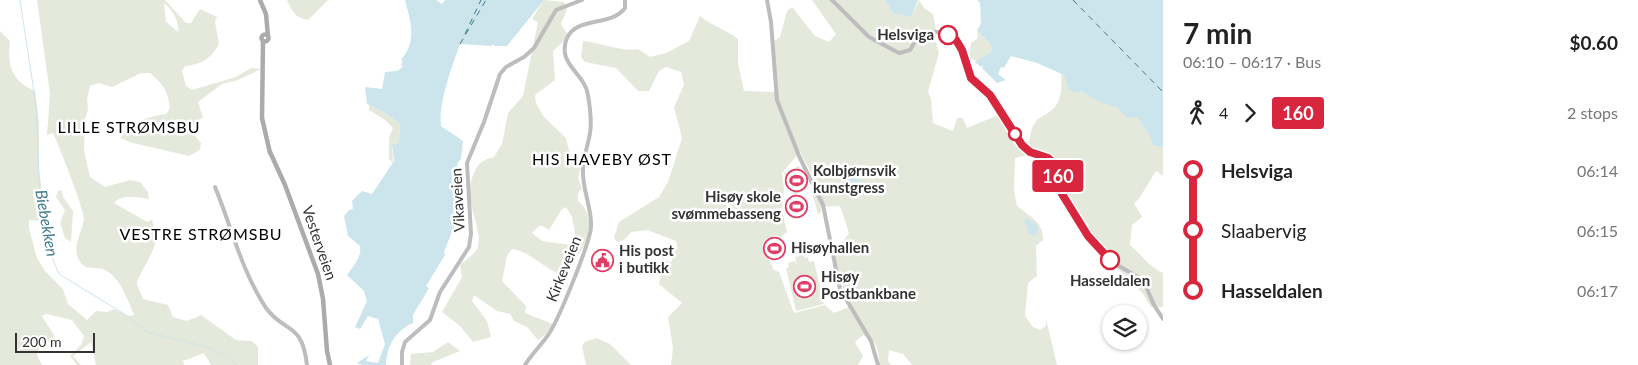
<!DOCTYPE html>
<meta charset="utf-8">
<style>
body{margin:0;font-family:Lato,sans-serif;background:#f2f2f2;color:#222;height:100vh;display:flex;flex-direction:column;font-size:19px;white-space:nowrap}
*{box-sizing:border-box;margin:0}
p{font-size:16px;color:#767676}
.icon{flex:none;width:28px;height:28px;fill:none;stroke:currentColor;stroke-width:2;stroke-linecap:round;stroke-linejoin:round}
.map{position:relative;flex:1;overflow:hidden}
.panel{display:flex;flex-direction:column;background:#fff;width:475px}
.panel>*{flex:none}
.badge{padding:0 10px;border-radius:4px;font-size:18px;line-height:32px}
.buttons{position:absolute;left:1102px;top:305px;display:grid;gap:10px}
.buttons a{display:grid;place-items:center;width:45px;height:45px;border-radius:50%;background:#fff;box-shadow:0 1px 4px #0004;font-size:25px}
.scale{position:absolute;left:15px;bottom:12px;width:80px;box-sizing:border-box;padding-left:5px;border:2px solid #333;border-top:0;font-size:14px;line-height:18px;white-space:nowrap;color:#333;-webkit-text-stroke:4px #fff;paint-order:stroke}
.map>.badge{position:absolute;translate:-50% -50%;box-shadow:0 0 0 2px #fff}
.legs{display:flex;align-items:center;gap:8px;height:55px;padding:0 20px;font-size:16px}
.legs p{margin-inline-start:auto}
.summary{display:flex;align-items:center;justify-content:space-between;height:85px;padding:0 20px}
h1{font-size:28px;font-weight:700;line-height:38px}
ul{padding:0 20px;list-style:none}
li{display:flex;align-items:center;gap:18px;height:60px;font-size:19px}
li i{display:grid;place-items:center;width:8px;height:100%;margin:0 6px;background:currentColor}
li i::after{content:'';width:12px;height:12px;margin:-6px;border:4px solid;border-radius:50%;background:#fff}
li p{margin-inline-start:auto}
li:first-child i{background:linear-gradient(#0000 50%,currentColor 0)}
li:last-child i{background:linear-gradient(currentColor 50%,#0000 0)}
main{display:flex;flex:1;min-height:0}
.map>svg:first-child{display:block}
</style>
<main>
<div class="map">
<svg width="1163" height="365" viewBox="0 0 1163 365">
<rect width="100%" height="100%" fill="#fff"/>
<g fill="#e5e9dc" fill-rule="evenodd">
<path d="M 37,0 L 165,0 L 186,23 L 191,23 L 200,9 L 217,17 L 215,22 L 219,44 C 210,59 203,64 185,66 L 182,71 L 186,86 L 192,90 L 236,77 L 251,68 L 261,69 L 238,80 L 222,84 L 198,102 L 203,117 L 191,127 L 191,131 L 201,143 L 200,150 L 189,156 L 133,143 L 120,138 C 131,123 148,116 166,114 L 170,108 C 168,91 163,84 150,73 L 141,73 L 112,87 L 99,83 L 90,86 L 87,100 L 88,110 L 85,119 L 84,150 L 90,177 L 105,187 L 130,180 L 140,182 L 148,192 L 149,199 C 136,198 123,193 114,203 L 147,222 L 152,220 C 153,226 157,234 156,240 C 155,252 136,278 137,284 C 138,288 141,294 143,299 L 168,305 L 173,317 L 187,321 L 201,315 L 236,340 L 252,341 L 258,347 L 258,365 L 211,365 L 204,353 L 183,361 L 184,365 L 96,365 L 91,342 L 73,356 L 81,365 L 77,365 L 70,356 L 81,345 L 84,336 L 72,320 L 46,314 L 42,316 L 55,337 L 40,346 L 37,355 L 42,365 L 0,365 L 0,31 L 10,41 C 7,66 12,81 35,91 L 39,123 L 39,170 L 46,217 L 44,221 L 29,220 L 29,228 L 37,258 L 45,271 L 63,289 L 68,304 L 87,320 L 96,311 L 107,312 L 114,309 L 128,316 L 134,315 C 128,300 119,274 102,269 C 94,267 86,270 81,263 C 70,249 82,233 84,219 C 85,212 58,143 53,133 L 47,135 L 50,94 ZM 164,3 C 171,8 180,21 178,32 L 166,22 Z"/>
<path d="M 287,0 L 328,0 L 308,20 C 295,18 292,11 287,0 Z"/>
<path d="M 544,0 L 564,2 L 567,10 L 561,24 L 567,34 L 564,41 L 553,51 L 555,80 L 535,95 L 536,103 L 544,117 L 566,138 L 569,150 L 581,167 L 578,178 L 582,189 L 578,193 L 578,201 C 602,221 583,258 560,274 C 542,267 529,251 512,249 L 507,256 L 502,281 L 526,306 L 525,313 L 553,324 L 545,335 L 538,340 L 527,327 L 514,321 L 510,314 L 497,311 L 474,295 L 472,301 L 487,321 L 491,337 L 473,342 L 460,326 L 442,312 L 462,277 L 460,265 C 465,260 474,255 477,249 C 485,230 461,201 474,173 C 478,163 483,160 494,157 L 502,144 L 508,113 L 523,96 L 538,22 L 533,20 L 533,17 ZM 566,207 L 572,217 L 576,238 L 569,245 L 542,241 L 532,233 L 539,226 L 543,226 L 549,230 L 562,209 Z"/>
<path d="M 812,0 L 885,0 L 894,14 L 911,17 L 919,0 L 924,8 L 933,14 L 936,30 L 933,31 L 939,53 L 928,92 L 931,98 L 933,123 L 953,131 L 957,118 L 963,118 L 967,128 L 1001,114 L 1028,150 C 1029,143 1030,133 1033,126 C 1037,116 1048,115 1054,108 C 1062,100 1062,83 1061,73 L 1080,91 L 1137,117 L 1150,136 L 1152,145 L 1163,148 L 1163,176 L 1156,171 L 1138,200 L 1134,203 L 1142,217 L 1132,225 L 1130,245 C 1142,255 1149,267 1163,273 L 1163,307 L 1151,307 L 1143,294 L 1102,253 L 1062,198 C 1050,173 1058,146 1015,158 L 1014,190 L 1017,206 C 1029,216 1044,222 1043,240 L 1036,246 L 1037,276 L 1028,283 L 1025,316 L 1033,327 L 1040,330 L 1046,326 L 1046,319 L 1057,365 L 912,365 L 903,354 L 889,350 L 888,361 L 891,365 L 879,365 C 880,352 877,340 863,335 L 855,342 L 863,356 L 858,365 L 671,365 L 673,348 L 668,317 L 682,303 L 659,284 L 661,272 L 667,261 L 671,262 L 673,258 L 669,255 L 674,248 L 678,250 L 676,241 L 647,230 L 631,232 L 624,240 L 617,242 L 614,238 L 619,222 L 659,197 L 668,182 L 682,138 L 674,107 L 684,85 L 681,72 L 666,67 L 659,71 L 649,91 L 638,91 L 616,68 L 585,62 L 581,57 L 583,41 C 599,42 624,53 638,49 L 650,57 L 666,53 L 689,41 L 700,16 C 712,26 725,29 738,39 L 738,63 L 744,91 L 774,92 L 773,42 L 780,37 L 787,11 L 792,7 L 815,36 L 829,42 L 836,34 ZM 800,152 L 817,184 L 813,196 L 818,214 L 821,213 L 821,207 L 840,206 L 849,233 L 833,255 L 849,307 L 834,313 L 825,305 L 794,313 L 779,272 L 774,270 L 762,245 L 768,238 L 776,235 L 781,237 L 787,232 L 782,211 L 784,189 L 782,173 Z"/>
<polygon points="977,30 991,45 992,51 977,61 969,58 971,43 978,38"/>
<polygon points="369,105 382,111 400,124 399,143 392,144 393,163 389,159 389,138 393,128 385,120 369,110"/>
<polygon points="799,166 809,188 794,195 784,173"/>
<polygon points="62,190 63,197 73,211 71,242 65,238 60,223 65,210 56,197 58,191"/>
<polygon points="806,254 804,258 808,257 809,262 814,261 824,304 796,311 786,268 789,267 788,263 795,261 797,265 795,257"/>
<polygon points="597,338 610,344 631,365 586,365 582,346 585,342"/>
<polygon points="448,342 460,351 433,362 431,365 410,365 411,354 433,352"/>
</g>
<g fill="#cce4eb">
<path d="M 405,0 L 436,0 L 442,4 L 445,0 L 544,0 L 507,46 L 495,46 L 492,44 L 492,46 L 460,44 C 452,66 438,105 441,126 L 463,141 L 461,159 L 458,162 L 454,183 L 457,219 L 444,252 L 445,255 L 426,286 L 429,288 L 413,315 L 413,323 C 395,331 387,346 386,365 L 362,365 L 357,363 L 369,355 L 366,361 L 378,363 L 385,344 L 378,319 L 368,316 L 360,329 L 355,327 L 367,301 L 364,291 L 347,275 C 353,266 362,258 360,246 L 348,236 L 344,216 L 349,210 L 353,209 L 352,201 L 362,191 L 372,194 L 394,161 L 392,144 L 399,143 L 400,124 L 382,111 L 367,104 L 365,87 L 382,89 L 385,72 L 397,71 L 403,67 L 401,65 L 403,61 L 401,60 C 417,41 411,23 405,0 Z"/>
<polygon points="885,0 918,0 911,17 894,14"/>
<polygon points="977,0 1163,0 1163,148 1152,145 1150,136 1137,117 1127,118 1118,108 1098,101 1081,91 1078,93 1069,90 1064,75 1037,63 1011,56 1004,68 1001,67 998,74 1006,80 997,83 982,68 984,65 981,67 975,62 992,51 991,45 977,30 981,24 980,3"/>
<polygon points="848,169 853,178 867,183 868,189 858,184 847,185 844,181"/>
<polygon points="1026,218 1037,225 1038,231 1035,236 1029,234 1024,220"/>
</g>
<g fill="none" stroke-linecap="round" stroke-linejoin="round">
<polyline stroke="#cce4eb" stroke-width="1" points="20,0 36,105 40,199 53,260 59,274 126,315 147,332 207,347 221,353 236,365"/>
<g stroke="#407c8d" stroke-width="1" stroke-dasharray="6 5" stroke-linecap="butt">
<polyline points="1073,0 1163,92"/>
<polyline points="465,34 481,0"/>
<polyline points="460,44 486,0"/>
</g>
<g stroke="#bdbdbd" stroke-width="4">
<polyline points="767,0 771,22 777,100 799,156 823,205 840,289 871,341 878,365"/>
<polyline points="832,0 869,37 899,53 910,50 919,35 925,32 940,32 956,40 964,52 971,78 990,95 1022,145 1030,152 1048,158 1054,163 1061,194 1088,236 1114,263 1143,280 1154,305 1163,319"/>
<path d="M 215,187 C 232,228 241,270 266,308 C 285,334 302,321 307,365"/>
<polyline points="402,365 402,352 405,342 430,320 440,292 469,247 471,234 467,163 484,122 500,74 506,67 524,57 534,48 556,10 582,0"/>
<path d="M 525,365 C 532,353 543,344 550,332 C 559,318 591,241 591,226 C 592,208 582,189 583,170 C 583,157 588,146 590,133 C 592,122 590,107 588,95 C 585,73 556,64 567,38 C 577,16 611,27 625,8 L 625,0"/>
</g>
<g stroke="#ababab" stroke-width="4.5">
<polyline points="260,0 266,14 268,36"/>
<circle cx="265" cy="38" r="3.5"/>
<polyline points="263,41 262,118 270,153"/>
<polyline points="270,152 285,185 318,274 323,299 327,351 330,365"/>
</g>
</g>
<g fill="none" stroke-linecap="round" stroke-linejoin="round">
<defs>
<polyline id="line-1" points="948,35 956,40 962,50 971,78 990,95 1022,145 1030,152 1048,158 1054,163 1062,194 1088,236 1110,260"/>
</defs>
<use href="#line-1" stroke="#fff" stroke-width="11"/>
<use href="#line-1" stroke="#d7263d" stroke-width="8"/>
</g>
<defs>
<symbol id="stadium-ring" viewBox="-11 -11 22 22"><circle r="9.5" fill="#fff" stroke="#e03e66" stroke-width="1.5"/><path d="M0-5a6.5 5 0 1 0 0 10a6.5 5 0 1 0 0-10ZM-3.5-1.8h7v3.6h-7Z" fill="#e03e66"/></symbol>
<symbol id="civic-ring" viewBox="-11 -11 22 22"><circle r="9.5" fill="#fff" stroke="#e03e66" stroke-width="1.5"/><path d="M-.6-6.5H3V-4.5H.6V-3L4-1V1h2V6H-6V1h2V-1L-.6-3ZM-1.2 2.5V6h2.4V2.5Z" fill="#e03e66"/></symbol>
</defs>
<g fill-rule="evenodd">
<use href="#stadium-ring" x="784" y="168" width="25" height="25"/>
<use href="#stadium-ring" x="784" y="194" width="25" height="25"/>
<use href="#stadium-ring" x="762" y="236" width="25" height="25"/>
<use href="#civic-ring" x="590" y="248" width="25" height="25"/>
<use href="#stadium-ring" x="792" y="274" width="25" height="25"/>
</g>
<g fill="#fff" stroke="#d7263d" stroke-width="2.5">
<circle cx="948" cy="35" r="9"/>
<circle cx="1015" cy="134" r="6"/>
<circle cx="1110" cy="260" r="9"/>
</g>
<g text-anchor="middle" stroke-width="5" stroke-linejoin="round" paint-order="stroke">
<g font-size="15" font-weight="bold" fill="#333" stroke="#fff" text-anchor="end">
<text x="934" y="40">Helsviga</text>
<text x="1110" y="286" text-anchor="middle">Hasseldalen</text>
</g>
<g font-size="15" font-weight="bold" fill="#333" stroke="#fff" text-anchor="start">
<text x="813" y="176">Kolbjørnsvik<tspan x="813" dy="17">kunstgress</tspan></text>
<text x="781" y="202" text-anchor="end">Hisøy skole<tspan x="781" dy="17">svømmebasseng</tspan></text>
<text x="791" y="253">Hisøyhallen</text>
<text x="619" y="256">His post<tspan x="619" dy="17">i butikk</tspan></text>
<text x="821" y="282">Hisøy<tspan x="821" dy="17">Postbankbane</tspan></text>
</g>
<g font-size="15" fill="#333" stroke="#fff">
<text transform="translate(458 200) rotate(-93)" y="5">Vikaveien</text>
<text transform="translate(319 243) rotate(71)" y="5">Vesterveien</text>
<text transform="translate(564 269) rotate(-68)" y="5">Kirkeveien</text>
</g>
<g font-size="16" letter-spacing="1" fill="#000" stroke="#fff">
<text x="129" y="133">LILLE STRØMSBU</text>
<text x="602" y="165">HIS HAVEBY ØST</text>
<text x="201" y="240">VESTRE STRØMSBU</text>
</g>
<g font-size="16" font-style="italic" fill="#407c8d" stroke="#fff">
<text transform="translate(47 223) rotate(80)" y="6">Biebekken</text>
</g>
</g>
</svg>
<div class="buttons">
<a><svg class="icon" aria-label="layers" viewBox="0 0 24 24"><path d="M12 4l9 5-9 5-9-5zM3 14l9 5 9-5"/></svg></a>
</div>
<div class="scale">200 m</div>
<b class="badge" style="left:1058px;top:176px;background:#d7263d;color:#fff">160</b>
</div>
<section class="panel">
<div class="summary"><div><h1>7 min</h1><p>06:10 – 06:17 · Bus</p></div><b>$0.60</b></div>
<div class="legs"><svg class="icon" aria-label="walk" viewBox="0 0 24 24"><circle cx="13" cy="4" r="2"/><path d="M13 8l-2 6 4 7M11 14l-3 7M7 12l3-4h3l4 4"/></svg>4<svg class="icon" aria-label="forward" viewBox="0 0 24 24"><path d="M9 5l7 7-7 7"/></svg><b class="badge" style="background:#d7263d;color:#fff">160</b><p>2 stops</p></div>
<ul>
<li><i style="color:#d7263d"></i><b>Helsviga</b><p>06:14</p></li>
<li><i style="color:#d7263d"></i><span>Slaabervig</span><p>06:15</p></li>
<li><i style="color:#d7263d"></i><b>Hasseldalen</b><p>06:17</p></li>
</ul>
</section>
</main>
